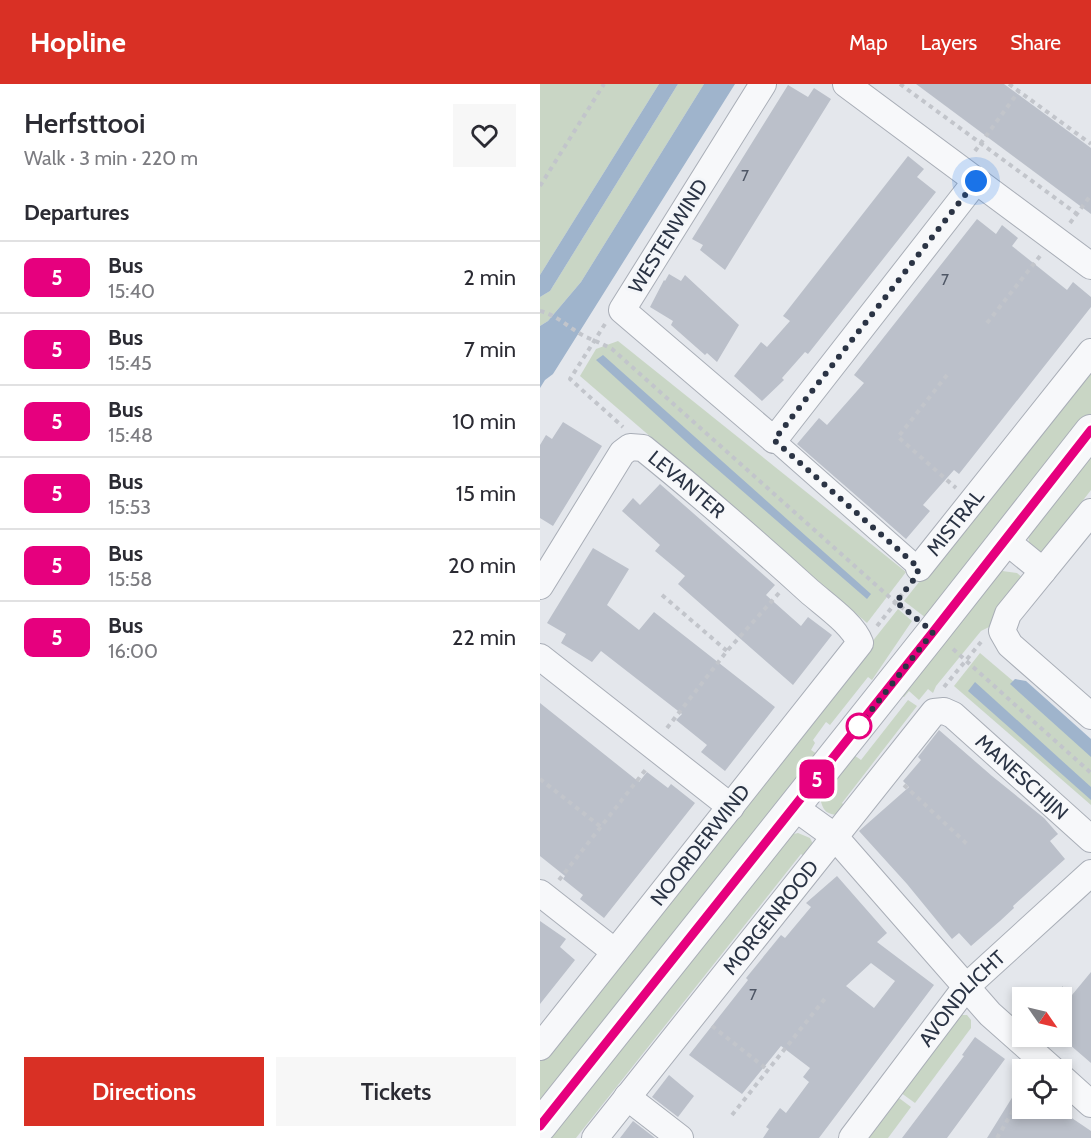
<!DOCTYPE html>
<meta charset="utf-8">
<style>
body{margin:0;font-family:Cabin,sans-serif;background:#f7f7f7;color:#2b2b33;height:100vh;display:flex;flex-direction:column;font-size:22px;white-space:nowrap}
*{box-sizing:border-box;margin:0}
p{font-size:20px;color:#7c7c81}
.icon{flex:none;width:33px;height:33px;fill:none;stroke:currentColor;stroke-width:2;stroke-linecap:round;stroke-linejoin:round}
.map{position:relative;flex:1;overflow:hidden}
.sheet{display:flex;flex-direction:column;background:#fff;width:540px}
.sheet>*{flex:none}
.badge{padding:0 12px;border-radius:9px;font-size:21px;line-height:39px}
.needle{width:39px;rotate:124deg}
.tools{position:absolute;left:472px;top:903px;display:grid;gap:12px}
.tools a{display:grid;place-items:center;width:60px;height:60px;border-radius:0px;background:#fff;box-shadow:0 3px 9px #0003;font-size:30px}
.you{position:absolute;width:30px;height:30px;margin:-15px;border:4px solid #fff;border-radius:50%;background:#1a73e8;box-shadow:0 0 0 9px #1a73e833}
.map>.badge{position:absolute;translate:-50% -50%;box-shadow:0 0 0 3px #fff}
h2{padding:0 24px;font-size:22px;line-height:54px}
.round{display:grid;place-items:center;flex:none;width:63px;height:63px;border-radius:0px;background:#f7f7f7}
.head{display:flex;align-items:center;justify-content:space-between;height:102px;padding:0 24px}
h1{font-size:28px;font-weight:600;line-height:45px}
.button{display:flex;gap:12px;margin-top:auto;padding:12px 24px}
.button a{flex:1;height:69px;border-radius:0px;background:#d93025;color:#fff;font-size:24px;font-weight:600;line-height:69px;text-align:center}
.button a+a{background:#f7f7f7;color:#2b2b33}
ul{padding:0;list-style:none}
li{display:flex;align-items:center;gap:18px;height:72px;padding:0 24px;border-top:2px solid #e1e1e2}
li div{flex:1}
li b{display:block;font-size:22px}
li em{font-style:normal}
li .badge{min-width:66px;font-weight:700;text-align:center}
header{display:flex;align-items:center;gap:36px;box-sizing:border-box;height:84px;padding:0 30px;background:#d93025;color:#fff}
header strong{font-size:28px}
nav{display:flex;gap:33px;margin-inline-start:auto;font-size:21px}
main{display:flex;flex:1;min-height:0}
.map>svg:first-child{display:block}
</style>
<header>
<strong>Hopline</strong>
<nav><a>Map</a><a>Layers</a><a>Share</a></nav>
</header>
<main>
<section class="sheet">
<div class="head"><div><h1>Herfsttooi</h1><p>Walk · 3 min · 220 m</p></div><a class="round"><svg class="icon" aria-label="heart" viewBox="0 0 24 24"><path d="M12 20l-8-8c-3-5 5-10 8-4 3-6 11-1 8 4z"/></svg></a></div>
<h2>Departures</h2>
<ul>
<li><span class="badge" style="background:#e6007e;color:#fff">5</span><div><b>Bus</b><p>15:40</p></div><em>2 min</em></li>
<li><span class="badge" style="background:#e6007e;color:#fff">5</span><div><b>Bus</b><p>15:45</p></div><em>7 min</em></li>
<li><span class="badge" style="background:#e6007e;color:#fff">5</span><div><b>Bus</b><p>15:48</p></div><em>10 min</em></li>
<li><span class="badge" style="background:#e6007e;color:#fff">5</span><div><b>Bus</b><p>15:53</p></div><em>15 min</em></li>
<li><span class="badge" style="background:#e6007e;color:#fff">5</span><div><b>Bus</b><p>15:58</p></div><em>20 min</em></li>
<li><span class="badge" style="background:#e6007e;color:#fff">5</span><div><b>Bus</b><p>16:00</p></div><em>22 min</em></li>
</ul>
<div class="button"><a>Directions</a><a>Tickets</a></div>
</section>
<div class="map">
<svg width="551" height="1054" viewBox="0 0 551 1054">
<rect width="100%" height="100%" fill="#e4e7ec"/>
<g fill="#c9d6c5">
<polygon points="0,0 119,0 0,191"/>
<polygon points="138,0 164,0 41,198 8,237 0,242 0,213 10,207"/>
<polygon points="78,257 366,488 327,539 40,292 56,265"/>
<polygon points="551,281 551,331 428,484 386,534 364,517"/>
<polygon points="551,367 551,406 517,450 518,461 502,472 489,460 488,450"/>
<polygon points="462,487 477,489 485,496 455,540 441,547 396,602 393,609 388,605 379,616 369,607 364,613 358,611 402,563 455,490"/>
<polygon points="358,525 372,537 332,596 328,593 290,641 286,638 273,656 275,659 271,666 280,672 0,1028 0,977"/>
<polygon points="440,569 551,663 551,721 414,602"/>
<path d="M 368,616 L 377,622 L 302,719 L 308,725 L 302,731 C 284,731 283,726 279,710 L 311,669 L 321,676 Z"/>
<polygon points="258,749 270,754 274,762 268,775 261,770 36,1054 8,1054 245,752"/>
<polygon points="420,931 427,931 431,936 431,944 375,1019 357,1006"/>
<polygon points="359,1014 371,1023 348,1054 329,1054"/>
</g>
<g fill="#9fb4cc">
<polygon points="119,0 138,0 10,207 0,213 0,191"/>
<polygon points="164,0 195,0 13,290 5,296 0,304 0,242 8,237 41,198"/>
<polygon points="63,271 331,510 327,515 154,365 56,276"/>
<polygon points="475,595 486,597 551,655 551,673 470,600"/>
<polygon points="435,598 551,703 551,716 428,607"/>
</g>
<g fill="#bbc0ca" fill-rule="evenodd">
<polygon points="376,0 464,0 551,64 551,130"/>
<polygon points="248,1 268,13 274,4 291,15 185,186 160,166 163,161 152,155"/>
<polygon points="368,72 384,85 377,93 396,108 268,270 265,268 242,294 244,296 222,317 194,292 221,258 227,263 250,237 243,232"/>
<polygon points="437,135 456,150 462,141 478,154 472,162 527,206 533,198 551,213 551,223 419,390 414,386 383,421 390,427 366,455 257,360 279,334 287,341 324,299 314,291"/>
<polygon points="129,190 141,197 145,191 199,241 177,278 167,269 165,271 131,241 133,237 110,223 124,196 125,197"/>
<polygon points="23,338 62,362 13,442 0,434 0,361 6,351 12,355"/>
<polygon points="120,400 235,501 226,511 261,542 268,533 292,551 253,601 138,500 145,492 115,467 120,461 82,427 93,414 100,421"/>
<polygon points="53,464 89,485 67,521 99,546 114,528 235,623 185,687 161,668 167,661 136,636 142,630 61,567 52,578 21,559 26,550 7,539"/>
<polygon points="0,619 99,698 107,688 128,704 131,700 155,719 64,834 40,815 43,811 23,795 25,792 0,772"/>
<polygon points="399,646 452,692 504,734 518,750 510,757 525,775 473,822 474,824 460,837 431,862 419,849 412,855 367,800 319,747 369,703 363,697 381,676 378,673"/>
<path d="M 297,792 L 347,849 L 337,858 L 394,901 L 279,1054 L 223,1054 L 229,1045 L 226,1043 L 240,1024 L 246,1029 L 269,998 L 263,993 L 270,984 L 241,962 L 202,1010 L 149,971 L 208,896 L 206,894 L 241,851 L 245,854 L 271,823 L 266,819 ZM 331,879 L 355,897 L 334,924 L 306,902 Z"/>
<polygon points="0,837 26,855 20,863 35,876 0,920"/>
<polygon points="551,888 551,979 522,954 522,902 532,911"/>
<polygon points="435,953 465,975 407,1054 362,1054 424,972 422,971"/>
<polygon points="129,991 154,1012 138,1033 112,1013"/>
<polygon points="483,996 483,1024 517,1024 551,1047 551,1054 447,1054"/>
<polygon points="93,1037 115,1054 80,1054"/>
</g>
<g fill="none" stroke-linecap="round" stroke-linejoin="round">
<defs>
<polyline id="pedestrian" points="234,356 379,484"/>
<g id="minor">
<polyline points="223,0 82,226 234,356 436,97"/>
<polyline points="306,0 551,182"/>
<polyline points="551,428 468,530 462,547 470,561 551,632"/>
<polyline points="466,457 503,487"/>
<path id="s1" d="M 379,484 L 551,268"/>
<path id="s2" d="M 0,502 L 82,369 L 90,363 L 103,364 C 160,410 215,458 269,507 C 285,521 313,540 320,559 L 0,963"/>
<polyline points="0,573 191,723"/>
<polyline points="254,723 294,752 450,930 513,986"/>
<polyline points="0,809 75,868"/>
<polyline points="522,994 551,1020"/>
<polyline points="87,1013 140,1054"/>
<path id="s3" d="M 55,1054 L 394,628 L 404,627 L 413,631 L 551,755"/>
<path id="s4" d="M 312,1054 L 426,903 L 551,789"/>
</g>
<polyline id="tertiary" points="0,1042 393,548 551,347"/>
</defs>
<use href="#pedestrian" stroke="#a9aeb7" stroke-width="22"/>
<use href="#minor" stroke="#a9aeb7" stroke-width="28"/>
<use href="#tertiary" stroke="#a9aeb7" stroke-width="34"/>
<g stroke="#c2c5cb" stroke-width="4" stroke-dasharray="4.5 4.5" stroke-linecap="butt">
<polyline points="360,0 537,130"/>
<polyline points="469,0 551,60"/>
<polyline points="435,67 479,7"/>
<polyline points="0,102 64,0"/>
<polyline points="530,139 551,111"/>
<path d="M 0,227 C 17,231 30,245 46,253 C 55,257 63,260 72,265 L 355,518 L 373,532"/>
<polyline points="447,239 500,172"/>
<polyline points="65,240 30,295 83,343"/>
<polyline points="407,291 358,353 416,404"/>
<polyline points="122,511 187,567"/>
<polyline points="337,542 368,503"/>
<polyline points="413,565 551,689"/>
<polyline points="404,603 441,558"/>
<polyline points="127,644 187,567 239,509"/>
<polyline points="0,695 61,743"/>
<polyline points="364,701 427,760"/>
<polyline points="19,796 107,684"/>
<polyline points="172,942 228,986"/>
<polyline points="192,1031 287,912"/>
<polyline points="457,1054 483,1010"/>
</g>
<use href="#pedestrian" stroke="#f7f8fa" stroke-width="20"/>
<use href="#minor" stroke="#f7f8fa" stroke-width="26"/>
<use href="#tertiary" stroke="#f7f8fa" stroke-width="32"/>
</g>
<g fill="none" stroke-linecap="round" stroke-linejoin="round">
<defs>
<polyline id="line" points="0,1042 393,548 551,346"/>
</defs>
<use href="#line" stroke="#fff" stroke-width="14"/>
<use href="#line" stroke="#e6007e" stroke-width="9"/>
<polyline stroke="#2b3445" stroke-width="6" stroke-dasharray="0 10.8" points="319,642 393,548 356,518 375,494 379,484 234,356 436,97"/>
</g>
<circle fill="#fff" stroke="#e6007e" stroke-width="3" cx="319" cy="642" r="12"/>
<g text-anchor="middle" stroke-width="6" stroke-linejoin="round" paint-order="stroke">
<g font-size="16" fill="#4f5766">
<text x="205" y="97">7</text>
<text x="405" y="201">7</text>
<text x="213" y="916">7</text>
</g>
<g font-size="20" fill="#2b3445" stroke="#f4f6f9">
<text transform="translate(128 152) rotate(-58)" y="7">WESTENWIND</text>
<text dy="7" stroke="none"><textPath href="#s2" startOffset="236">LEVANTER</textPath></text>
<text dy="7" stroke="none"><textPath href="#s1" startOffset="58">MISTRAL</textPath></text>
<text dy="7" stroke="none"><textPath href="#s3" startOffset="657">MANESCHIJN</textPath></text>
<text transform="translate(160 761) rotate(-52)" y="7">NOORDERWIND</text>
<text dy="7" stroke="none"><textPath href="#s3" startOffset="282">MORGENROOD</textPath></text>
<text dy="7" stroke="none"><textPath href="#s4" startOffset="178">AVONDLICHT</textPath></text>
</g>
</g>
</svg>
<div class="tools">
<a><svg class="needle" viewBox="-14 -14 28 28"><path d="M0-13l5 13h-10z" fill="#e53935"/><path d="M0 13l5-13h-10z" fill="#7c7c81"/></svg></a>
<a><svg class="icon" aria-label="locate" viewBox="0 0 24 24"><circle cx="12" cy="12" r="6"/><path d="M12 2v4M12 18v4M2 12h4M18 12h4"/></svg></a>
</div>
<div class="you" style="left:436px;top:97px"></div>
<b class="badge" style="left:277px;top:695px;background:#e6007e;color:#fff">5</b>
</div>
</main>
